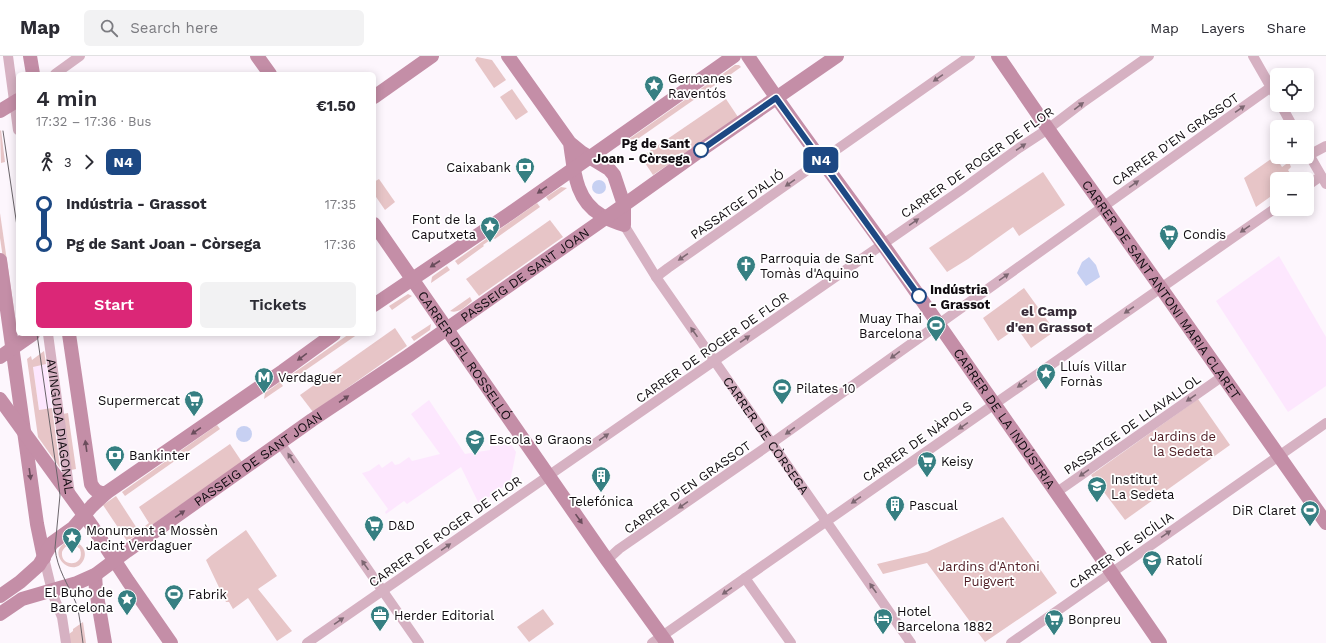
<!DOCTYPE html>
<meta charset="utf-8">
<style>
body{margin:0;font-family:"Work Sans",sans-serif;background:#f2f2f3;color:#2b2b33;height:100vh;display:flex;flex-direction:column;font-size:15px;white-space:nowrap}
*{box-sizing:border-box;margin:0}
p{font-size:13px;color:#7c7c81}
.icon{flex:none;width:22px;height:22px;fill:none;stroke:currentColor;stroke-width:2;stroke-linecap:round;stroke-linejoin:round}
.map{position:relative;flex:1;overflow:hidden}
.panel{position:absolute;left:16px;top:16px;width:360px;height:264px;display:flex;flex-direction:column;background:#fff;border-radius:6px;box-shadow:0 2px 10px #0003}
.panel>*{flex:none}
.badge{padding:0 8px;border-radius:6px;font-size:14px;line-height:26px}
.fabs{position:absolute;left:1270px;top:12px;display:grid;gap:8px}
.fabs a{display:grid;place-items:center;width:44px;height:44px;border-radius:6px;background:#fff;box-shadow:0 2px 10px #0003;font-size:20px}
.map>.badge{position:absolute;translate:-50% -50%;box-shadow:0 0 0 2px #fff}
.legs{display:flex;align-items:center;gap:6px;height:44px;padding:0 20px;font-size:13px}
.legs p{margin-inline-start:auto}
.overview{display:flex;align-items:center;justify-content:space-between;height:68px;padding:0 20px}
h1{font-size:22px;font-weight:600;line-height:30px}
.button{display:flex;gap:8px;margin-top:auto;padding:8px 20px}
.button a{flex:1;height:46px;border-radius:6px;background:#db2777;color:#fff;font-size:16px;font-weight:600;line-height:46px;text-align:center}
.button a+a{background:#f2f2f3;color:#2b2b33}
ul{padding:0 20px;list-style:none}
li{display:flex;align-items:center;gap:14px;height:40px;font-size:15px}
li i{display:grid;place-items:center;width:6px;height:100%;margin:0 5px;background:currentColor}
li i::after{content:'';width:10px;height:10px;margin:-5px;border:3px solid;border-radius:50%;background:#fff}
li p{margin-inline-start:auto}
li:first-child i{background:linear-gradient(#0000 50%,currentColor 0)}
li:last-child i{background:linear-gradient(currentColor 50%,#0000 0)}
header{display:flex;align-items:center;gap:24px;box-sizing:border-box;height:56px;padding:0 20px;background:#fff;border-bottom:1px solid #e1e1e2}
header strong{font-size:19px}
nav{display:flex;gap:22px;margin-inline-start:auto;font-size:14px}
.search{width:280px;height:36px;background:#f2f2f3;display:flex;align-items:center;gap:10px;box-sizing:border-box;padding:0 14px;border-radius:6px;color:#7c7c81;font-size:15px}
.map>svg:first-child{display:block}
</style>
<header>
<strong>Map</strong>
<div class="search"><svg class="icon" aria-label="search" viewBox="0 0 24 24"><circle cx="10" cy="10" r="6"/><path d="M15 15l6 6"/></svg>Search here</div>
<nav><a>Map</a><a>Layers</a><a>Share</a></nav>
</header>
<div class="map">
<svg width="1326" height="587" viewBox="0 0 1326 587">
<rect width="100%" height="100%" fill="#fdf6fd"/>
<g fill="#fde7fe">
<polygon points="1279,200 1326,281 1326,330 1288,356 1216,245"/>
<polygon points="46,308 52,352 39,354 33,310"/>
<polygon points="429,344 465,398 490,394 490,390 510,387 516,396 510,426 479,448 461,411 407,448 404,445 386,458 385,456 388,453 362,417 369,415 379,408 382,412 392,405 395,409 399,408 409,401 412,405 440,398 411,358"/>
</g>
<g fill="#e7c5c7" fill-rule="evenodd">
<polygon points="477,1 492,4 506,24 494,32 475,4"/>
<polygon points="735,9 739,9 741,11 723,24 720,20"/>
<polygon points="712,25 715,29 632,87 629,83"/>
<polygon points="512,33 528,56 516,64 500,41"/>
<polygon points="726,43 738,61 653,119 641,101"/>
<polygon points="1,74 5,106 1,107 0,75"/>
<polygon points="1275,100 1282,111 1289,106 1291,111 1288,114 1292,120 1288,123 1277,123 1277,136 1256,151 1244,122"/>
<polygon points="1043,116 1065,149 1019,180 1013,171 968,203 947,216 929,192"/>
<polygon points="379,123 395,146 385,154 374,138 374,126"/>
<polygon points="561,131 567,132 549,145 546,141"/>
<polygon points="537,147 540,151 495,183 493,182 483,189 484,190 458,209 455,205"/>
<polygon points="0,157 16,267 13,269 0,182"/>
<polygon points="550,164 563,181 479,240 466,223"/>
<polygon points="447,210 450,214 431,227 432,221 433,220"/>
<polygon points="1024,232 1055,275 1031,292 1017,272 998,285 983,262"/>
<polygon points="408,238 412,240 392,254 389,250"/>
<path d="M 470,241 L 472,245 C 466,250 459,258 450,255 Z"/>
<polygon points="431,268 430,274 414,285 411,281"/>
<polygon points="395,272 407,290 313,356 300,339"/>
<polygon points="349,278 358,278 290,325 288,321"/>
<polygon points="44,295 46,308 33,311 39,354 52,352 60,412 38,381 27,303 31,300 32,304"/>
<polygon points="280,326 283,330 264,343 265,337"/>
<polygon points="1198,343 1230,389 1125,464 1091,419"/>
<polygon points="68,357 76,413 71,414 63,358"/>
<polygon points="217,369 220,373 125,440 122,436"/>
<polygon points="230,388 242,406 146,473 145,470 149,467 139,451"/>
<polygon points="116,440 140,477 127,485 103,449"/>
<polygon points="1003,461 1057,537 985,586 927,507 883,518 877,508 927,496"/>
<polygon points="246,474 277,520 258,533 292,575 277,585 248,542 233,553 229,546 226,546 206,504 212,499"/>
<path d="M 69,485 C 79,485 88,493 84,503 C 74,526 42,495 69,485 ZM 68,489 L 75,489 L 80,493 C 86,511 60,512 62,496 C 63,493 65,491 68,489 Z"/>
<polygon points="543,553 554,568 529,586 517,571"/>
<polygon points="83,566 86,587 70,587 69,578 73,575 73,573"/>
</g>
<g fill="#c7d0f2">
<circle cx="599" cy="131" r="7"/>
<polygon points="1089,201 1096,209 1100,221 1086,230 1077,217 1082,206"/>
<circle cx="244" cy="378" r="8"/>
</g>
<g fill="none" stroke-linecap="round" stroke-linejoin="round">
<g stroke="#d6b1c2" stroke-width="10">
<polyline points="8,0 18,74"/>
<polyline points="1253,0 1277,42"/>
<polyline points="55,18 80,0"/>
<polyline points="1281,49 1293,71"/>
<polyline points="1307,95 1326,128"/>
<polyline points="1309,99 1326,90"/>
<polyline points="1307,130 1321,120"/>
<path id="s1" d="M 624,169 L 656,221 L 911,587"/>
<polyline points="656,221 668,212 970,0"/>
<path id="s2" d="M 48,278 L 70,438"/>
<polyline points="280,387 419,587"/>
<polyline points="1057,436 1223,320"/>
<polyline points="44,502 53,539 62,561 66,587"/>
<polyline points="607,504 619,493 772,387 1271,31"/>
<polyline points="745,522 791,587"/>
<polyline points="307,587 961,134 1019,92 1048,73 1082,47 1149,0"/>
<polyline points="652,587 1277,151"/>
<polyline points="1011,587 1326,367"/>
</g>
<g stroke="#c48ea7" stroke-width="14">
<polyline points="30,0 33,18"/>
<polyline points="257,0 270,18"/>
<path d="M 508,0 L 570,87 L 581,96 L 609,113 L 614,119 L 624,149 L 624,169 C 616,166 608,164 601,159 C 575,144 574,114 570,87"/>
<path id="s3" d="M 748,0 C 791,65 839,127 884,190 C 977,322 1069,454 1160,587"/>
<path id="s4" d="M 998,0 L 1048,73 L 1166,239 L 1326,467"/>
<polyline points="374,41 432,0"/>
<polyline points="0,55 18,44"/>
<path id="s5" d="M 374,168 L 607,504 L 667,587"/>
<polyline points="0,204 37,468 44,502"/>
<polyline points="374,249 509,158 734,0"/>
<path d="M 69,278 L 91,428 C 95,435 98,437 106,437"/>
<polyline points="0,301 33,278"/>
<polyline points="0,343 92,470 128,525 171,587"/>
<polyline points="95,519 96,534 105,587"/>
<polyline points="0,540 20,526 39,509 52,487 73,472 92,450 106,437 283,315 334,278"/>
<path id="s6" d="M 0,558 L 22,543 L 77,527 L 95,519 L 127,495 L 312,364 L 408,300 L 624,149 L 701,94 L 837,0"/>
</g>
<g stroke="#6b656b" stroke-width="1">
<polyline points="3,75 18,177"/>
<path d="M 37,278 L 60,439 L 55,492 C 57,513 68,528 76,547 C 80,559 81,574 83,587"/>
</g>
</g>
<defs><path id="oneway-solid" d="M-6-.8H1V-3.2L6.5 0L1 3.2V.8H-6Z"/></defs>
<g fill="#7d6772">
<use href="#oneway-solid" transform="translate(938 22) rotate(145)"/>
<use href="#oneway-solid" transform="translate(1079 50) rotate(-37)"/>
<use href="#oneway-solid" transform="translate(1240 53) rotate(-35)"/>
<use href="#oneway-solid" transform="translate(1021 91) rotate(-34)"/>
<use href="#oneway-solid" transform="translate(790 127) rotate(145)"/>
<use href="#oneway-solid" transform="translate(1134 128) rotate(-35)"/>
<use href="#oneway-solid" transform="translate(914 166) rotate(-35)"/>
<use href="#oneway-solid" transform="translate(1245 173) rotate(145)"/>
<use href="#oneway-solid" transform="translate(683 201) rotate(145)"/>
<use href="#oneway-solid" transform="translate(1004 221) rotate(-35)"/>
<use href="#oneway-solid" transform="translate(1129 254) rotate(145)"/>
<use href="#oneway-solid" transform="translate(694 276) rotate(-125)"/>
<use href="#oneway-solid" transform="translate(745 283) rotate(-35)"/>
<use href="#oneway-solid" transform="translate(895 299) rotate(144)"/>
<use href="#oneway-solid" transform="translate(1022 328) rotate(145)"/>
<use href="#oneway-solid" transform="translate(1191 342) rotate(145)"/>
<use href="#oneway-solid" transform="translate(963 370) rotate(145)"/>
<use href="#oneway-solid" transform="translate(790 375) rotate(144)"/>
<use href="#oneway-solid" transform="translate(604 381) rotate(-35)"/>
<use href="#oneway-solid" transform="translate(291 402) rotate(-124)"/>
<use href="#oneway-solid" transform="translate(1084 417) rotate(145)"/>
<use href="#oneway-solid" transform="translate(856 444) rotate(145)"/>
<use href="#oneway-solid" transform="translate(683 449) rotate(145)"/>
<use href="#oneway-solid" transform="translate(1166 478) rotate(-35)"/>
<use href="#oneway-solid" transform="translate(446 491) rotate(-35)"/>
<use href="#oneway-solid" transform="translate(365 509) rotate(-125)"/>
<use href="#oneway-solid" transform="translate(873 532) rotate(-125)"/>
<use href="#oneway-solid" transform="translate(727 535) rotate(145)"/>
<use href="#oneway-solid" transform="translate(339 565) rotate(-35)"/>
</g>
<g fill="#6a4d5c">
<use href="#oneway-solid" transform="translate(542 134) rotate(145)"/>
<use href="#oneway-solid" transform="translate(435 208) rotate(147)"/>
<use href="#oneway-solid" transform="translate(302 301) rotate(144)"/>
<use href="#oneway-solid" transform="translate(344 343) rotate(-34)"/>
<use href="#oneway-solid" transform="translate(196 375) rotate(145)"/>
<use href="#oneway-solid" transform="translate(86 390) rotate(-98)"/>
<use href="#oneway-solid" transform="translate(30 418) rotate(82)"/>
<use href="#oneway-solid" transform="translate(180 458) rotate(-35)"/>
<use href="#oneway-solid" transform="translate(579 463) rotate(55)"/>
</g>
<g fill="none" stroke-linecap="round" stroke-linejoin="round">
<defs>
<polyline id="line-1" points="701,94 776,42 919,240"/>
</defs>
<use href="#line-1" stroke="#fff" stroke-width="9"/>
<use href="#line-1" stroke="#1c4883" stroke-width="6"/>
</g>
<defs>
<symbol id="sight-pin" viewBox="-11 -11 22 30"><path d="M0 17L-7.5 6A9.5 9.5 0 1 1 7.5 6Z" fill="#367f82" stroke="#fff"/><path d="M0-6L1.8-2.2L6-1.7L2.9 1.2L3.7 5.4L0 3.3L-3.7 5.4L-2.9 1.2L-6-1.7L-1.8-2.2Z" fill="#fff"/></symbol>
<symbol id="bank-pin" viewBox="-11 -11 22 30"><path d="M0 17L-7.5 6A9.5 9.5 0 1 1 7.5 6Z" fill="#367f82" stroke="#fff"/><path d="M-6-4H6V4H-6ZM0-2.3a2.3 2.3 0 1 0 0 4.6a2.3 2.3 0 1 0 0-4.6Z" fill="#fff"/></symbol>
<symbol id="supermarket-pin" viewBox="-11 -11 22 30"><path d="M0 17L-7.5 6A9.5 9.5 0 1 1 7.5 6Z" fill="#367f82" stroke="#fff"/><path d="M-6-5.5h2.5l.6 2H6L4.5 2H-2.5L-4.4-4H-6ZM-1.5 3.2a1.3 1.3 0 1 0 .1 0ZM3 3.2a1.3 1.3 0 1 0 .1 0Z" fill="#fff"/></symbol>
<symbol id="church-pin" viewBox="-11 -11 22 30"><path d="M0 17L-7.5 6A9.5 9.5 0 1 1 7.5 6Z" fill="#367f82" stroke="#fff"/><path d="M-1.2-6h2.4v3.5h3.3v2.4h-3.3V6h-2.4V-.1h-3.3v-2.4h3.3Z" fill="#fff"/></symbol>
<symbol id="stadium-pin" viewBox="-11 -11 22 30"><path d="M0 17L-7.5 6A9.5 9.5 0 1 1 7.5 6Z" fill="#367f82" stroke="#fff"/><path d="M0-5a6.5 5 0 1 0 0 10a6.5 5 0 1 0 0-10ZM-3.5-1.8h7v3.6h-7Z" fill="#fff"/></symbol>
<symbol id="metro-pin" viewBox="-11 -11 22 30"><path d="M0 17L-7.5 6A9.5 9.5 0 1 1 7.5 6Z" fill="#367f82" stroke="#fff"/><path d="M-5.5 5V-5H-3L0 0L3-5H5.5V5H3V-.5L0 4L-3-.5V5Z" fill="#fff"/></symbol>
<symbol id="school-pin" viewBox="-11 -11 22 30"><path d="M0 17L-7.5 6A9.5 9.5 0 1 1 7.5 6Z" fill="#367f82" stroke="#fff"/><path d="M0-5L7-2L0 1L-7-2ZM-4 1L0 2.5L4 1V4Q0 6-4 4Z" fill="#fff"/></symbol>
<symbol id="building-pin" viewBox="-11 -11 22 30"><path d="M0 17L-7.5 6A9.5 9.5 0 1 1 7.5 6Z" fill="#367f82" stroke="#fff"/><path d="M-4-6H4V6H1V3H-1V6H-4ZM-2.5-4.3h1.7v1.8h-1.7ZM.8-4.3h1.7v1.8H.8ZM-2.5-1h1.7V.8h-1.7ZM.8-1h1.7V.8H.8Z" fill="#fff"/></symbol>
<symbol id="office-pin" viewBox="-11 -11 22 30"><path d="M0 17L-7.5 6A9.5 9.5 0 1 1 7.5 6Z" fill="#367f82" stroke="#fff"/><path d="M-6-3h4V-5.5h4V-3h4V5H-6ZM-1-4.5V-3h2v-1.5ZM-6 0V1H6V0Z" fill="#fff"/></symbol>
<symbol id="hotel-pin" viewBox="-11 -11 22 30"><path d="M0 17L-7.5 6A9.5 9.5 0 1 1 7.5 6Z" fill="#367f82" stroke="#fff"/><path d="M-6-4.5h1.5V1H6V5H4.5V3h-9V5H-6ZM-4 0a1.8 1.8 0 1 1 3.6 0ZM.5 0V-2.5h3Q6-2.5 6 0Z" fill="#fff"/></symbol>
</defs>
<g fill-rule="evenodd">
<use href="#sight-pin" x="643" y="18" width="22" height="30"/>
<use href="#bank-pin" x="514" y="100" width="22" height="30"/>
<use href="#sight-pin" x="479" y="159" width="22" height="30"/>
<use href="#supermarket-pin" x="1158" y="167" width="22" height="30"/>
<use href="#church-pin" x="735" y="198" width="22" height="30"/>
<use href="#stadium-pin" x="925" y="258" width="22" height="30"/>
<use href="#sight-pin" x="1035" y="306" width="22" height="30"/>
<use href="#metro-pin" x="253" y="310" width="22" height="30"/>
<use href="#stadium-pin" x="771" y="321" width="22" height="30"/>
<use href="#supermarket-pin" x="183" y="333" width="22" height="30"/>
<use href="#school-pin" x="464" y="372" width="22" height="30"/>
<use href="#bank-pin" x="104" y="388" width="22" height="30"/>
<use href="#supermarket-pin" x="916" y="394" width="22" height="30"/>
<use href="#building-pin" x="590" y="409" width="22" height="30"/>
<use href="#school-pin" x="1086" y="419" width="22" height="30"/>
<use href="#building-pin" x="884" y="438" width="22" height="30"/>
<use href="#stadium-pin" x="1299" y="443" width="22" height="30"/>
<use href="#supermarket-pin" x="363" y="458" width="22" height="30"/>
<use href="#sight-pin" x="61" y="470" width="22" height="30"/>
<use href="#school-pin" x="1141" y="493" width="22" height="30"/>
<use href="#stadium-pin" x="163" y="527" width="22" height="30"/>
<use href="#sight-pin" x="116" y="532" width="22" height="30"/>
<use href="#office-pin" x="369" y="548" width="22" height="30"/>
<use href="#hotel-pin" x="872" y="551" width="22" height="30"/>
<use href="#supermarket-pin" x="1043" y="552" width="22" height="30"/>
</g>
<g fill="#fff" stroke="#1c4883" stroke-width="2">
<circle cx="701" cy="94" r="7"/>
<circle cx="919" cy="240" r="7"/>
</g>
<g text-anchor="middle" stroke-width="3.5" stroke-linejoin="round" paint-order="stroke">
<g font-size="13" fill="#110c11" stroke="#fff" text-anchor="start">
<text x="668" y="27">Germanes<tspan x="668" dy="15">Raventós</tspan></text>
<text x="511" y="116" text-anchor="end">Caixabank</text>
<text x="476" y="168" text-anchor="end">Font de la<tspan x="476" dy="15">Caputxeta</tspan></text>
<text x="1183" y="183">Condis</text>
<text x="760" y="207">Parroquia de Sant<tspan x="760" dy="15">Tomàs d'Aquino</tspan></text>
<text x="922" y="267" text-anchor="end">Muay Thai<tspan x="922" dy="15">Barcelona</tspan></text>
<text x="1060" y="315">Lluís Villar<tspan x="1060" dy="15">Fornàs</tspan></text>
<text x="278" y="326">Verdaguer</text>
<text x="796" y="337">Pilates 10</text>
<text x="180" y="349" text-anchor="end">Supermercat</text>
<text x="489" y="388">Escola 9 Graons</text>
<text x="129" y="404">Bankinter</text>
<text x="941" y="410">Keisy</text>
<text x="1111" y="428">Institut<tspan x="1111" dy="15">La Sedeta</tspan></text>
<text x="601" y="450" text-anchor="middle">Telefónica</text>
<text x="909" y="454">Pascual</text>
<text x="1296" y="459" text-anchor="end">DiR Claret</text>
<text x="388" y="474">D&amp;D</text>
<text x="86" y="479">Monument a Mossèn<tspan x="86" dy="15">Jacint Verdaguer</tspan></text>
<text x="1166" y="509">Ratolí</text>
<text x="113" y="541" text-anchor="end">El Buho de<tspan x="113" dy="15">Barcelona</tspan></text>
<text x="188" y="543">Fabrik</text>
<text x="897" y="560">Hotel<tspan x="897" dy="15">Barcelona 1882</tspan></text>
<text x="394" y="564">Herder Editorial</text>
<text x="1068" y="568">Bonpreu</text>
</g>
<g font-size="13" fill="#110c11" stroke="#fff">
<text transform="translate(1175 83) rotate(-35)" y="5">CARRER D'EN GRASSOT</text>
<text transform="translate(977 106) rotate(-35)" y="5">CARRER DE ROGER DE FLOR</text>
<text transform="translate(737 148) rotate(-35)" y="5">PASSATGE D'ALIÓ</text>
<text dy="5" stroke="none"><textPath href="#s6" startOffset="628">PASSEIG DE SANT JOAN</textPath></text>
<text dy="5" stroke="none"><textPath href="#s4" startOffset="285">CARRER DE SANT ANTONI MARIA CLARET</textPath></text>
<text transform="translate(712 291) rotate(-35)" y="5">CARRER DE ROGER DE FLOR</text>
<text dy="5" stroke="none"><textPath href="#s5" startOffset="160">CARRER DEL ROSSELLÓ</textPath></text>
<text dy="5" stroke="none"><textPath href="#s3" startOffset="444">CARRER DE LA INDÚSTRIA</textPath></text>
<text transform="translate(1132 368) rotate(-35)" y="5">PASSATGE DE LLAVALLOL</text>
<text dy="5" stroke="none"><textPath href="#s2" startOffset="93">AVINGUDA DIAGONAL</textPath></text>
<text dy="5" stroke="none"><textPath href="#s1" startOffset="254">CARRER DE CÒRSEGA</textPath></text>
<text transform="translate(917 385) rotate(-35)" y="5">CARRER DE NÀPOLS</text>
<text dy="5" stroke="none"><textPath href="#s6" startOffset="304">PASSEIG DE SANT JOAN</textPath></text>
<text transform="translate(687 431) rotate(-35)" y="5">CARRER D'EN GRASSOT</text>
<text transform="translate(445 475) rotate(-35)" y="5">CARRER DE ROGER DE FLOR</text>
<text transform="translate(1121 494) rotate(-35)" y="5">CARRER DE SICÍLIA</text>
</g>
<g font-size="13" font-weight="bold" fill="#110c11" stroke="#fff" text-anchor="end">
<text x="690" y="92">Pg de Sant<tspan x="690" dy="15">Joan - Còrsega</tspan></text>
<text x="930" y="238" text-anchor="start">Indústria<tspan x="930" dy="15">- Grassot</tspan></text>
</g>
<g font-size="13" fill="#4f1c23" stroke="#fff">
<text x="1183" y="385">Jardins de<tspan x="1183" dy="15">la Sedeta</tspan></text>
<text x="989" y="515">Jardins d'Antoni<tspan x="989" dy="15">Puigvert</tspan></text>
</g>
<g font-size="14" font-weight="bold" fill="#392d3a" stroke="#fff">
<text x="1049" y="260">el Camp<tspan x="1049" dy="16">d'en Grassot</tspan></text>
</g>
</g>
</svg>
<div class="fabs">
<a><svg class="icon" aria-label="locate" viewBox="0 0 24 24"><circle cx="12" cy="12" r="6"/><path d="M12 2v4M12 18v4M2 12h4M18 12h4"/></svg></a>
<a>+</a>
<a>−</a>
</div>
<b class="badge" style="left:821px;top:104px;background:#1c4883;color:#fff">N4</b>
<section class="panel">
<div class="overview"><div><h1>4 min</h1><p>17:32 – 17:36 · Bus</p></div><b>€1.50</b></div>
<div class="legs"><svg class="icon" aria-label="walk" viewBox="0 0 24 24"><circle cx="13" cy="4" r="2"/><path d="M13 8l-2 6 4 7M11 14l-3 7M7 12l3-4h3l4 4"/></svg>3<svg class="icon" aria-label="forward" viewBox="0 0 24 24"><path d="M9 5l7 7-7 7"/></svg><b class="badge" style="background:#1c4883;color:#fff">N4</b></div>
<ul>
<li><i style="color:#1c4883"></i><b>Indústria - Grassot</b><p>17:35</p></li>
<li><i style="color:#1c4883"></i><b>Pg de Sant Joan - Còrsega</b><p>17:36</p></li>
</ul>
<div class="button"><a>Start</a><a>Tickets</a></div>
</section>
</div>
